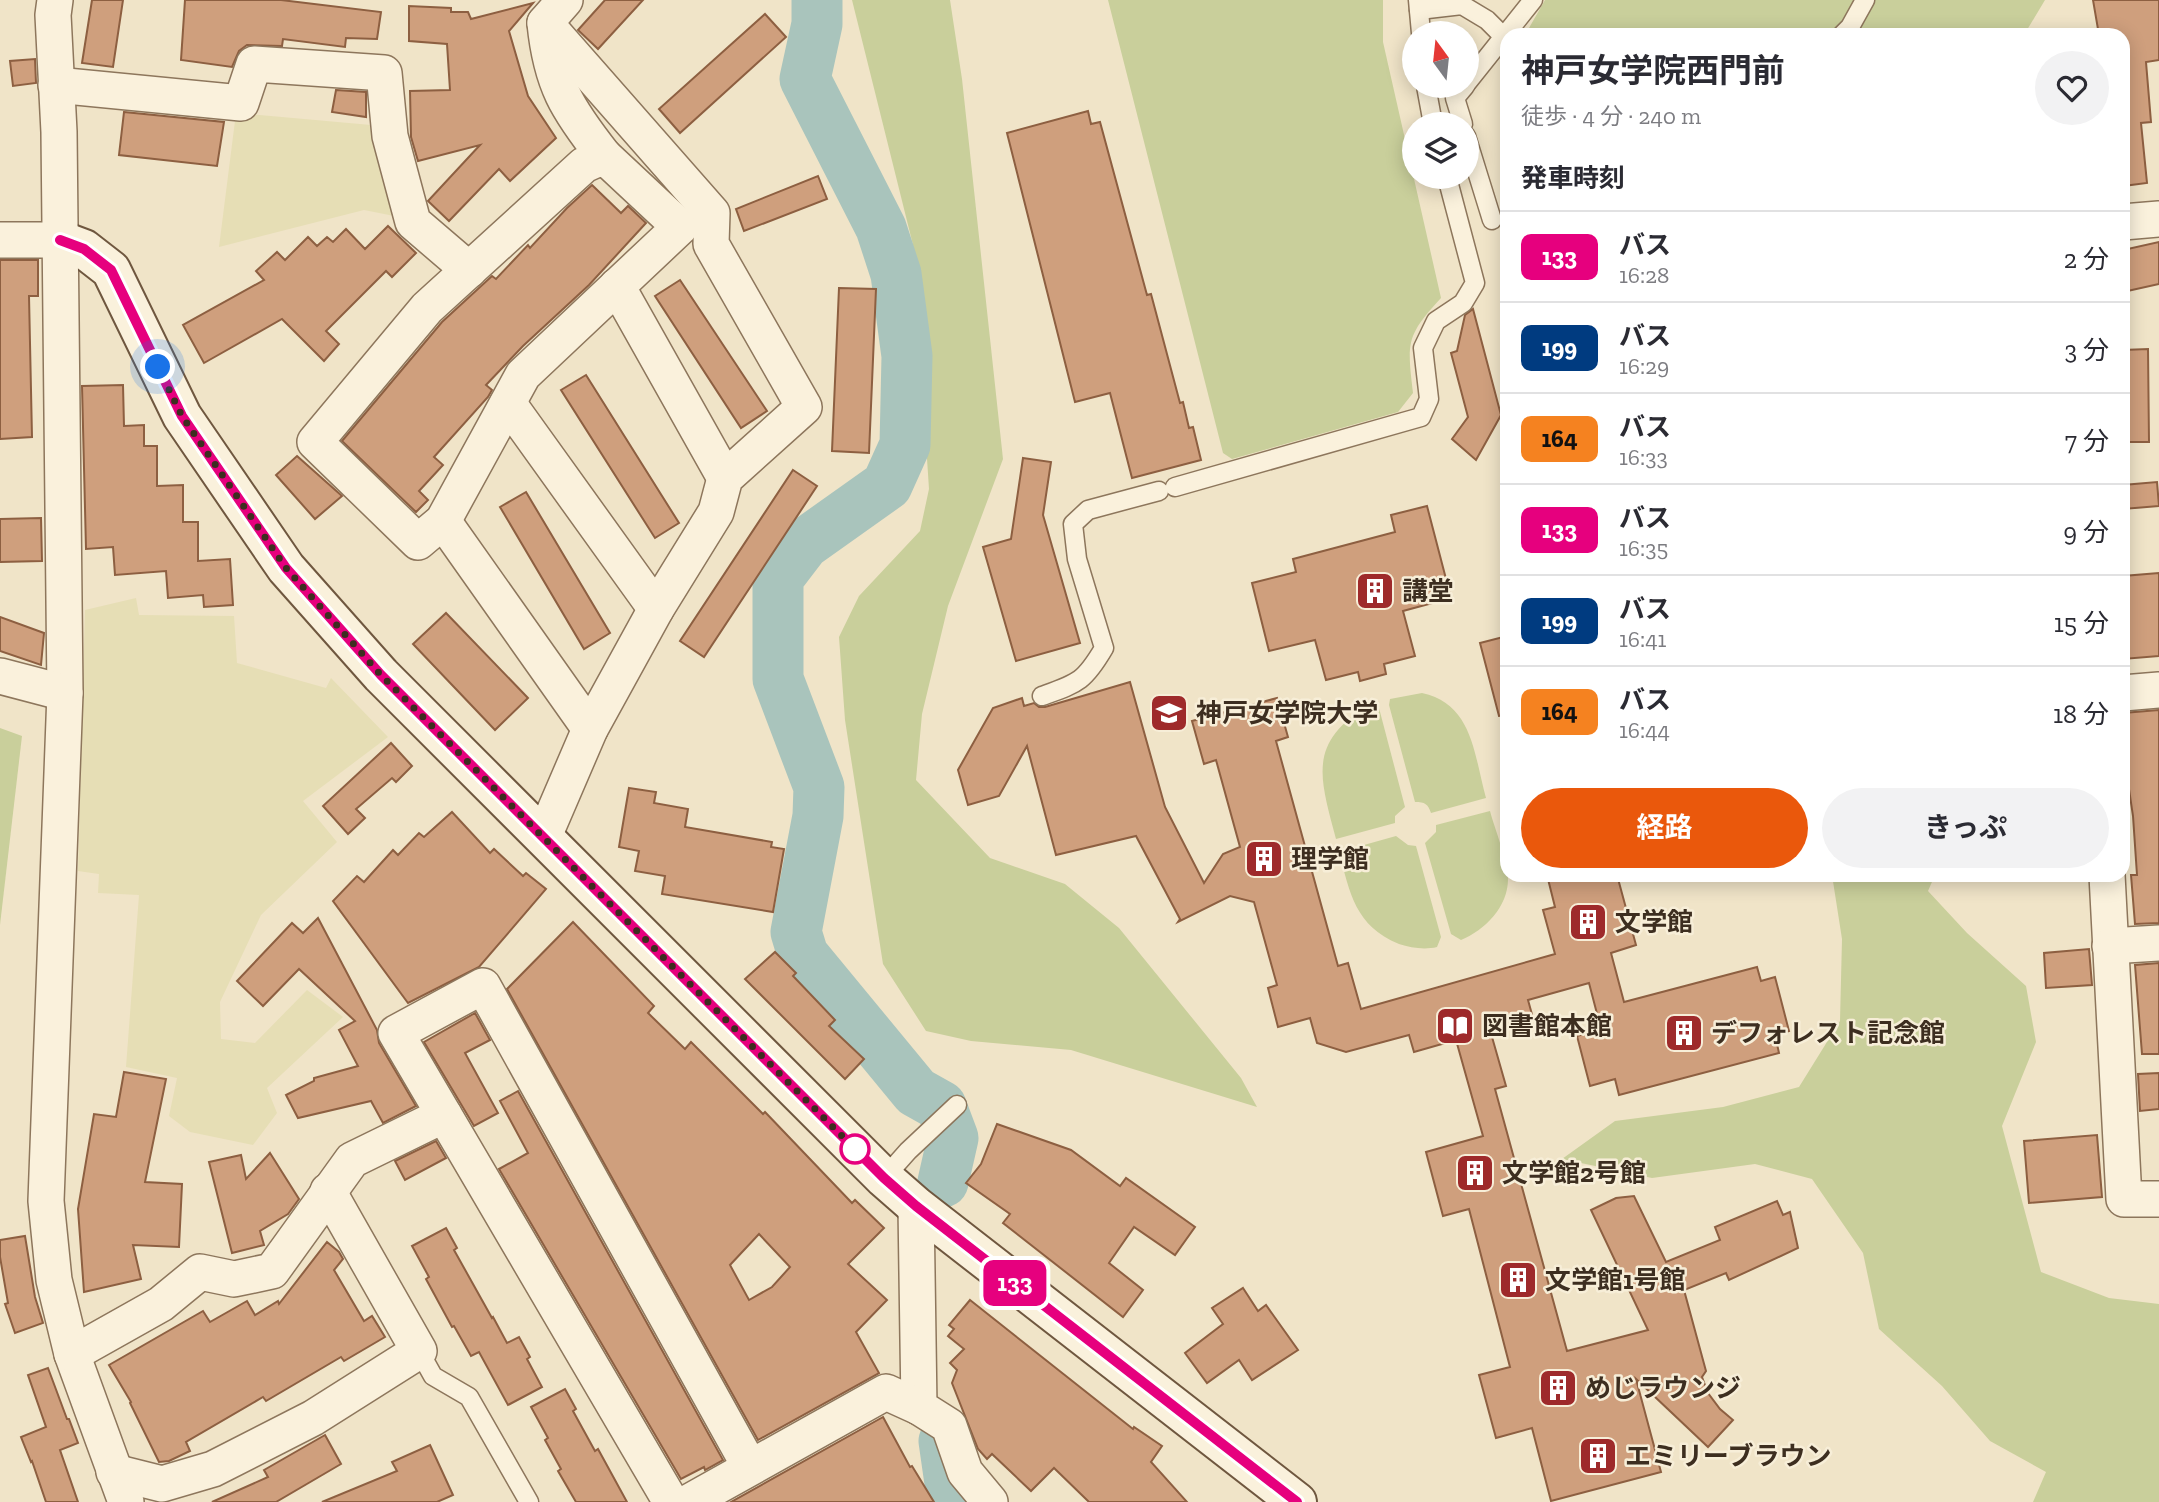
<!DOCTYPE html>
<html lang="ja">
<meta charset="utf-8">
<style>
body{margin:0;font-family:"Zilla Slab","Noto Sans JP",serif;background:#f2f2f3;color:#2b2b33;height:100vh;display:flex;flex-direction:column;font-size:26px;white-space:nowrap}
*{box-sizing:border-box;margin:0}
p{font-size:23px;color:#7c7c81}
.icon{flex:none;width:38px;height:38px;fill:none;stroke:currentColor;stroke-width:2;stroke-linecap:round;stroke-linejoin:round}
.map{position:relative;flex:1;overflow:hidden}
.drawer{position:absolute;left:1500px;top:28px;width:630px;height:854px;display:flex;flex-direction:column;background:#fff;border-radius:21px;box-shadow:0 4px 18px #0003}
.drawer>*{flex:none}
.badge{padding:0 14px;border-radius:10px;font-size:24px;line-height:46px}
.needle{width:46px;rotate:345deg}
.tools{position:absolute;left:1402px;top:21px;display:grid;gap:14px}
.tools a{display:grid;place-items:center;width:77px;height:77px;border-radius:50%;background:#fff;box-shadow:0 4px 18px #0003;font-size:35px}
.you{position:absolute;width:35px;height:35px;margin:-18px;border:5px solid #fff;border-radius:50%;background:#1a73e8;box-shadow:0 0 0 10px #1a73e833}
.map>.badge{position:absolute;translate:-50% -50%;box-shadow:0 0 0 4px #fff}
h2{padding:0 21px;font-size:26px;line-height:63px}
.round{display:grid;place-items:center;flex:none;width:74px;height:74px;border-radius:37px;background:#f2f2f3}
.headline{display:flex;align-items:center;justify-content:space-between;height:119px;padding:0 21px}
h1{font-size:33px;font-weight:700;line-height:52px}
.primary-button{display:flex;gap:14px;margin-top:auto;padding:14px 21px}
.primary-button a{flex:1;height:80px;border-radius:42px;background:#ea580c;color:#fff;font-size:28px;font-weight:700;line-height:80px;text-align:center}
.primary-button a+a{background:#f2f2f3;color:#2b2b33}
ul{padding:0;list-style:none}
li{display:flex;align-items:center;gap:21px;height:91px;padding:0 21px;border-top:2px solid #e1e1e2}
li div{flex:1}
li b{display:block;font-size:26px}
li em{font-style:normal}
li .badge{min-width:77px;font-weight:700;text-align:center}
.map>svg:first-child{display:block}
</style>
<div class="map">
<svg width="2159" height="1502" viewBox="0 0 2159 1502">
<rect width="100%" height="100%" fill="#f0e4c8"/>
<g fill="#e6deb5">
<polygon points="236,113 371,125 399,217 364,210 219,247"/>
<polygon points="136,598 139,615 234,616 237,663 326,688 331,678 388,737 303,801 337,842 261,915 220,1002 221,1039 255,1043 307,990 343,1017 267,1088 277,1113 253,1145 190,1132 169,1116 177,1078 126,1067 139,895 98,893 99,874 78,871 85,610"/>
</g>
<g fill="#c9cf9b">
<polygon points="852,0 950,0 962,79 1003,459 948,606 922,714 916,780 990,858 1065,884 1119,928 1241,1078 1257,1107 1071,1050 971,1041 926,1031 883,964 845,720 839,637 859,596 920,531 929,489 913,245"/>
<path d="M 1108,0 L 1383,0 L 1383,42 L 1441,298 C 1406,336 1407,342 1413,393 L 1398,412 L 1232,459 L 1223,453 Z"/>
<polygon points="1545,0 2045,0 2024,35 1611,35 1609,31 1597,35 1525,35"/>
<path d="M 1422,693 C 1473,704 1474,755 1486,798 L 1431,813 C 1428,804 1425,802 1415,802 L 1389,705 L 1390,699 Z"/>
<path d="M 1372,703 L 1379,708 L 1405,807 L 1395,816 L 1395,823 L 1336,839 C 1319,775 1307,742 1372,703 Z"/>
<polygon points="0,728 22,736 0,925"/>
<path d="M 1490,811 C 1495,830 1508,861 1508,879 C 1508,907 1485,930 1461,940 L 1451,934 L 1425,843 L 1436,832 L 1436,825 Z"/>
<path d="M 1396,836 L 1408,845 L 1416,846 L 1441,937 L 1437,947 C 1425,950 1411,948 1399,944 C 1355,926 1350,893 1339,852 Z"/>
<polygon points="1832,875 1935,875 1928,891 1967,933 2026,986 2036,1042 2002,1126 2041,1272 2109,1298 2159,1304 2159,1502 2033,1502 2046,1472 1990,1441 1942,1386 1879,1329 1863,1253 1812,1179 1755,1164 1652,1178 1562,1159 1615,1121 1723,1107 1799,1087 1840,1021 1842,939"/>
</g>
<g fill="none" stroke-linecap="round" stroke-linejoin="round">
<g stroke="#a9c4bc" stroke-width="51">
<polyline points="817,0 817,24 805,79 881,228 896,274 907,356 905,445 887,485 804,544 778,578 778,679 819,787 818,816 796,932 803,955 916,1092 941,1106 953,1138 943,1182"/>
<polyline points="944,1441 950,1483 968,1502"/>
</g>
</g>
<g fill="#cf9f7d" stroke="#8d5f41" stroke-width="2" fill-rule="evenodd">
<polygon points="92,0 123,0 113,67 82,63"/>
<polygon points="185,0 281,0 381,12 377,39 346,38 345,47 283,39 282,46 247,45 239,51 232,67 181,60"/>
<polygon points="605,0 643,0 598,49 578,30"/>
<polygon points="2093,0 2159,0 2159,60 2146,62 2151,122 2141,123 2147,183 2123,186 2123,35 2099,35"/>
<polygon points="533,3 509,31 528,96 556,138 510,181 499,169 449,221 428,201 480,145 418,161 411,137 410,91 450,90 447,44 409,41 409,6 451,8 451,12 468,12 471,19"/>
<polygon points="765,14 786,37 680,133 659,109"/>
<polygon points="35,59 36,83 13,86 10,61"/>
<polygon points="336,90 366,92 366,117 332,112"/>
<polygon points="1088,111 1091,124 1100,122 1147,295 1151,294 1180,403 1183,402 1189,428 1193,427 1201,460 1132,478 1110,393 1075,402 1007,133"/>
<polygon points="124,112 224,122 217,166 119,155"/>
<polygon points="818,176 827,199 744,231 736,209"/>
<polygon points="592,185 621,213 628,206 646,223 589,285 523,346 486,385 492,390 488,397 434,457 443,465 419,491 428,500 416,512 342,441 442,322 492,276 496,279 528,245 530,248 567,208"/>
<polygon points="388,226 416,253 392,277 386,271 326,331 339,344 324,361 282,319 204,363 183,325 264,280 256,271 277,252 285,260 308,237 317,246 327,237 333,242 346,229 365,249"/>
<polygon points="2159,242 2159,284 2123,292 2123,250"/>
<polygon points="0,260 38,260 38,296 29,296 32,437 0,439"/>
<polygon points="680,280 767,411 741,428 655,296"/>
<polygon points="839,288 876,289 869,453 832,451"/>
<polygon points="1473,309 1501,415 1476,460 1452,439 1468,417 1451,353 1457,351 1465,315"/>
<polygon points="2148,349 2149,442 2123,442 2123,350"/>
<polygon points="586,375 679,523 655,538 561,390"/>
<polygon points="123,385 124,426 144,425 144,446 157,446 157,486 183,485 183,522 198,522 198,561 230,559 233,605 204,607 203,595 168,598 166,571 115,575 113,547 86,549 82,386"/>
<polygon points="297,456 342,496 315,519 276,475"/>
<polygon points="1023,458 1051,462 1043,515 1080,643 1016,661 983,547 1011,539"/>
<polygon points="793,470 817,486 704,657 680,641"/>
<polygon points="2157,482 2159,506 2123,509 2123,485"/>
<polygon points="526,492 610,633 584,649 500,507"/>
<polygon points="1427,506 1451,598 1403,611 1415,656 1384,664 1386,674 1360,681 1358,672 1326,680 1315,640 1269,651 1252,583 1296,572 1293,559 1395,532 1391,515"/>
<polygon points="41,518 42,561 0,562 0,519"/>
<polygon points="2159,573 2159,656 2123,659 2123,576"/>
<polygon points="446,613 528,698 495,730 413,644"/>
<polygon points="0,617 44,633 41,665 0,651"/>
<polygon points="1507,636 1507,715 1499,716 1480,643"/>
<polygon points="1130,682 1165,807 1204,883 1223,854 1240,847 1216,760 1204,764 1192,721 1277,698 1288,737 1276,741 1338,966 1348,963 1361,1009 1555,954 1543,910 1555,907 1547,875 1617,875 1636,945 1611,953 1624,1002 1757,967 1761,981 1775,977 1789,1031 1775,1035 1779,1053 1619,1095 1615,1079 1590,1086 1577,1036 1601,1029 1589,983 1528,1000 1533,1018 1490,1030 1506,1086 1495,1089 1567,1351 1648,1330 1591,1210 1616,1198 1634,1196 1666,1262 1720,1240 1715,1227 1777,1201 1783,1215 1790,1212 1798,1248 1729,1280 1726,1273 1684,1290 1706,1371 1702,1377 1708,1393 1720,1409 1733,1420 1708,1447 1636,1379 1661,1472 1551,1501 1532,1428 1496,1438 1479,1375 1510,1367 1469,1209 1443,1216 1426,1152 1483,1136 1456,1040 1414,1052 1409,1035 1346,1052 1317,1043 1310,1018 1278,1027 1268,988 1277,985 1254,902 1230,896 1178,922 1180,919 1136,836 1056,855 1027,746 999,796 968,805 958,770 993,708 1022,698 1024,706 1034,703 1039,707 1045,707"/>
<polygon points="2159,710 2159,923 2135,924 2131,875 2137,875 2133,816 2123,749 2123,713"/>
<polygon points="391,743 412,766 396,782 392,778 356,809 365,818 348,834 323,806"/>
<polygon points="629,788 656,792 654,803 688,809 685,827 772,842 771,847 784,849 773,912 662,894 665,876 635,871 639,851 619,847"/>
<polygon points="452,812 490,853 494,849 523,876 526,873 546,889 479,967 408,1003 333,901 357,876 364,882 393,850 398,855 419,833 424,837"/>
<polygon points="318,918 377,1030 379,1043 416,1106 383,1123 371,1101 298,1118 286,1095 314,1081 314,1078 358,1066 339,1030 355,1021 299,969 263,1006 237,981 292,923 303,933"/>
<path d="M 573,922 L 654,1006 L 648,1013 L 685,1049 L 691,1042 L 763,1114 L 765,1112 L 852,1203 L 855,1200 L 884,1228 L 848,1264 L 887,1300 L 856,1332 L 879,1373 L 758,1440 L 507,989 ZM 759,1234 L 790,1267 L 772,1287 L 749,1300 L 730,1265 Z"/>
<polygon points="2089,949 2092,985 2046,988 2044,953"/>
<polygon points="775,952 796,973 793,976 835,1020 829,1026 864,1059 845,1079 745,979"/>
<polygon points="2159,963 2159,1054 2142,1054 2135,965"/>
<polygon points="475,1013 490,1040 465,1053 498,1113 474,1126 424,1042"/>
<polygon points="124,1072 166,1079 145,1182 182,1184 179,1247 133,1245 141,1279 84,1292 78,1209 94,1114 116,1117"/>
<polygon points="2159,1073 2159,1109 2140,1111 2138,1074"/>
<polygon points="518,1091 723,1460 705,1470 704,1467 681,1479 499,1169 528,1153 500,1101"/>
<polygon points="997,1124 1071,1150 1120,1186 1126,1178 1195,1227 1175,1255 1134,1227 1109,1263 1143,1290 1123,1317 1003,1223 1010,1214 966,1183 981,1164"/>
<polygon points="2097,1135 2102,1197 2029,1203 2024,1141"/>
<polygon points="436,1141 446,1158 405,1180 395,1161"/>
<polygon points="270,1153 299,1199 288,1214 260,1231 264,1245 232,1253 209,1162 241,1155 246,1179"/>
<polygon points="446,1228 457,1248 454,1250 492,1318 493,1317 507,1343 519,1337 530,1357 527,1359 542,1387 508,1405 479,1352 471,1356 454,1326 452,1327 426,1279 429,1277 412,1246"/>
<polygon points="25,1236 35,1297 43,1323 15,1333 5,1304 8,1303 0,1257 0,1240"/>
<polygon points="327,1242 339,1252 343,1259 334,1270 364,1321 372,1316 385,1337 344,1361 341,1357 266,1401 263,1397 186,1442 190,1451 169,1461 159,1462 130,1403 131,1402 109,1365 203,1311 210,1322 247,1301 255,1315 278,1301 279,1304"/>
<polygon points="1243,1288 1258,1311 1266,1305 1298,1350 1252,1380 1239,1360 1207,1383 1185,1353 1223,1324 1212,1308"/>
<polygon points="970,1300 1133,1429 1134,1427 1162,1446 1151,1462 1187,1502 1089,1502 1054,1468 1031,1491 992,1454 987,1459 978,1449 952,1383 957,1370 950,1363 964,1349 948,1336 954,1329 949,1325"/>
<polygon points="48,1368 67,1419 69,1419 78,1443 60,1450 78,1502 46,1502 32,1461 31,1462 21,1437 46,1427 28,1375"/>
<polygon points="565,1389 576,1409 573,1411 595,1451 598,1449 627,1502 576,1502 558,1471 561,1469 545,1440 548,1438 531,1407"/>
<polygon points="883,1417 910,1467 912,1466 934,1502 731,1502"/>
<polygon points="325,1435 341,1464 276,1502 212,1502 268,1477 264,1470"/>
<polygon points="430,1445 453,1495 437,1502 322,1502 397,1471 392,1462"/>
</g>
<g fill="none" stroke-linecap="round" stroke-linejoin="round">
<defs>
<g id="lane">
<polyline points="1418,0 1421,33"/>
<polyline points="1419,10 1462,5 1487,20 1504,37"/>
<polyline points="1842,35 1850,27 1865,0"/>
<polyline points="1466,84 1533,0"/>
<polyline points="1426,86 1433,124"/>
<polyline points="1463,124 1455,98 1465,86"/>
<polyline points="1466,136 1492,220"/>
<polyline points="1175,487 1421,417 1429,399 1423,348 1436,321 1463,303 1475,283 1447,177"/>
<path d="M 1042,696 C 1078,683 1084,682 1104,648 L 1077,559 L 1073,524 L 1088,510 L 1159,491"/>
<polyline points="884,1178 908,1151 957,1105"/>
<polyline points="419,1351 433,1376 469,1397 529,1502"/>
</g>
<g id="street">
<polyline points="55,0 53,15 59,132 65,693 46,1201 54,1280 72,1354 126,1502"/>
<path d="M 545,23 C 551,84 567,109 604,156"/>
<polyline points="56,85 241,103 254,64 384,73 390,136 413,222 469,270"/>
<polygon points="604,156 680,227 523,375 443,521 418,542 315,442 427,308 584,165"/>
<polyline points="2123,222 2159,219"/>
<polyline points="0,240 60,240"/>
<polyline points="617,286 725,478"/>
<polyline points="508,403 656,609"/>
<polyline points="443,521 590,729"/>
<polyline points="0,676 65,693"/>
<polyline points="2123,693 2159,690"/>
<polyline points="544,836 590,729 656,609 716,512 725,478 804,407 711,244 712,213 545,23 565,0"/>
<polyline points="2107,875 2124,1199 2159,1199"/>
<polyline points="2110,946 2159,943"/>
<polyline points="916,1206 919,1407 949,1426 965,1472 990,1502"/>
<polyline points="72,1354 161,1304 200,1272 234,1279 272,1271 352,1160 444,1115"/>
<polyline points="114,1472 162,1484 213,1469 313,1418 419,1351 328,1191"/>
<polyline points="671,1502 396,1033 483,986 750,1467"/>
<polyline points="689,1502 886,1392 919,1407"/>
</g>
<polyline id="secondary" points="60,240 84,249 111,270 182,416 286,568 381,675 884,1178 916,1206 1297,1502"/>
</defs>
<use href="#lane" stroke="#8d765c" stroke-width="21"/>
<use href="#street" stroke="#8d765c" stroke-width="38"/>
<use href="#secondary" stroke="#6f573f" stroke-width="42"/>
<use href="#lane" stroke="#faf1dc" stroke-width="18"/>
<use href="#street" stroke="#faf1dc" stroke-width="35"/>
<use href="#secondary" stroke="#faf1dc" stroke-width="38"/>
</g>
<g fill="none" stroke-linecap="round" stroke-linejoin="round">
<defs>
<polyline id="line" points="60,240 84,249 111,270 182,416 286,568 381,675 884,1178 916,1206 1297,1502"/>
</defs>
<use href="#line" stroke="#fff" stroke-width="16"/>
<use href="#line" stroke="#e6007e" stroke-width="10"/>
<polyline stroke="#3d2e20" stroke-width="7" stroke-dasharray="0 12.6" points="158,367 182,416 197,438 286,568 381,675 855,1149"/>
</g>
<defs>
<symbol id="building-square" viewBox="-11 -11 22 22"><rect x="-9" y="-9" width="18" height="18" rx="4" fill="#9e2a2b" stroke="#f7eed8"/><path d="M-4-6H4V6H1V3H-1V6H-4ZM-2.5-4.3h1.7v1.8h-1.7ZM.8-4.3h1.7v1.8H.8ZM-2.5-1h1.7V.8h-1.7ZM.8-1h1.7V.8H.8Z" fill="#fff"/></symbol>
<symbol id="university-square" viewBox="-11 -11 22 22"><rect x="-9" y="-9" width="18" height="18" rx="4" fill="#9e2a2b" stroke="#f7eed8"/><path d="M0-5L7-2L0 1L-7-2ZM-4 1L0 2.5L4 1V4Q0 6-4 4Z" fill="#fff"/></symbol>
<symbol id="library-square" viewBox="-11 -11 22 22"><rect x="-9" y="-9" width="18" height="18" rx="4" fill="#9e2a2b" stroke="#f7eed8"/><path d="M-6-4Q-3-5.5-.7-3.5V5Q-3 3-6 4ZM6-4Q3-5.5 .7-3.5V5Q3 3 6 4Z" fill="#fff"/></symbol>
</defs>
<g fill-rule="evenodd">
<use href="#building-square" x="1353" y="569" width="44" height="44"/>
<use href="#university-square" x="1147" y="691" width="44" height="44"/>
<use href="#building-square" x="1242" y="837" width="44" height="44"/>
<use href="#building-square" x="1566" y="900" width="44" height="44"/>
<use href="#library-square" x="1433" y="1004" width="44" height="44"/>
<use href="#building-square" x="1662" y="1011" width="44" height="44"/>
<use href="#building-square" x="1453" y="1151" width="44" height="44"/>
<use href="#building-square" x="1496" y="1258" width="44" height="44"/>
<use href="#building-square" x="1536" y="1366" width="44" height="44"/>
<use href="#building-square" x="1576" y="1434" width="44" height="44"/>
</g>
<circle fill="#fff" stroke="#e6007e" stroke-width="3.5" cx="855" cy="1149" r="14"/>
<g text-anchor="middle" stroke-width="5" stroke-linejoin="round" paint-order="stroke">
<g font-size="26" font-weight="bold" fill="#3d2e20" stroke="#f7eed8" text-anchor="start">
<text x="1402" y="600">講堂</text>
<text x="1196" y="722">神戸女学院大学</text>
<text x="1291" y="868">理学館</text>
<text x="1615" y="931">文学館</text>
<text x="1482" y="1035">図書館本館</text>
<text x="1711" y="1042">デフォレスト記念館</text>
<text x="1502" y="1182">文学館2号館</text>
<text x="1545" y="1289">文学館1号館</text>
<text x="1585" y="1397">めじラウンジ</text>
<text x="1625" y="1465">エミリーブラウン</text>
</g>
</g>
</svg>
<div class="tools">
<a><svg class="needle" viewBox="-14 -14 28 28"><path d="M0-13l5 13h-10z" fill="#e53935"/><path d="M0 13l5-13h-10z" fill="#7c7c81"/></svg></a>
<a><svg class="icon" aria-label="layers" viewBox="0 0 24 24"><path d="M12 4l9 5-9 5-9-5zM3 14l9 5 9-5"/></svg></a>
</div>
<div class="you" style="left:158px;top:367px"></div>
<b class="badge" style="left:1015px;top:1283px;background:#e6007e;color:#fff">133</b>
<section class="drawer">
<div class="headline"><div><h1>神戸女学院西門前</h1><p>徒歩 · 4 分 · 240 m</p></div><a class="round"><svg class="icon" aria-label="heart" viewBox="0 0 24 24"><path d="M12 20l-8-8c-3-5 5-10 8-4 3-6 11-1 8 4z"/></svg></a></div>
<h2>発車時刻</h2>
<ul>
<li><span class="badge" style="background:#e6007e;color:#fff">133</span><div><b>バス</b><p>16:28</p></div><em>2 分</em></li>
<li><span class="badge" style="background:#003b80;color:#fff">199</span><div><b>バス</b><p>16:29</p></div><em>3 分</em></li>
<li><span class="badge" style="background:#f58220;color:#111">164</span><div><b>バス</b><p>16:33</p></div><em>7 分</em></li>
<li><span class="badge" style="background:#e6007e;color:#fff">133</span><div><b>バス</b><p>16:35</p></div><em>9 分</em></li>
<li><span class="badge" style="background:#003b80;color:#fff">199</span><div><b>バス</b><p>16:41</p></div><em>15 分</em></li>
<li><span class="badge" style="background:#f58220;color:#111">164</span><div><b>バス</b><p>16:44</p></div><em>18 分</em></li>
</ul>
<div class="primary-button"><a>経路</a><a>きっぷ</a></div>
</section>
</div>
